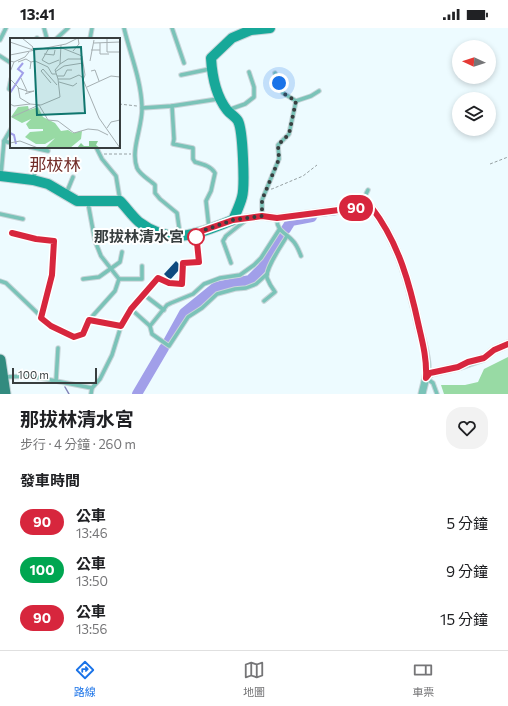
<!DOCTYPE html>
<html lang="zh-TW">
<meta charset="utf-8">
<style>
body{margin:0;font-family:Commissioner,"Noto Sans TC",sans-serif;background:#f2f2f2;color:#202124;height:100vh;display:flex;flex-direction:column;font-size:15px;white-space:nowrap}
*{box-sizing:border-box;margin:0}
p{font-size:13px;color:#757577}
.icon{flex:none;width:22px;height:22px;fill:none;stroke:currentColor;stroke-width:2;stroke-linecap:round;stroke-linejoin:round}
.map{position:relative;height:366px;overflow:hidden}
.side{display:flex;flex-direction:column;background:#fff;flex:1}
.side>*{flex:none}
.badge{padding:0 8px;border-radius:13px;font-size:14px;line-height:26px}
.needle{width:26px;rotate:273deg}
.controls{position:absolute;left:452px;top:12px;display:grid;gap:8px}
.controls a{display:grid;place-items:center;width:44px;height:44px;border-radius:50%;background:#fff;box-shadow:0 2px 6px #0003;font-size:20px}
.scale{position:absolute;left:12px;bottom:10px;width:85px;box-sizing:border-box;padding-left:4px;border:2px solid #383e3f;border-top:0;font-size:11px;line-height:14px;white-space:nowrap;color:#383e3f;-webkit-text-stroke:3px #fff;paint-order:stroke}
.you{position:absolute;width:20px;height:20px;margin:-10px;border:3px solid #fff;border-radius:50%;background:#1a73e8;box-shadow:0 0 0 6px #1a73e833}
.map>.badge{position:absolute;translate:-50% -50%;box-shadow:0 0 0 2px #fff}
h2{padding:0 20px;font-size:15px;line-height:36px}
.round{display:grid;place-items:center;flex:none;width:42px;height:42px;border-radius:16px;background:#f2f2f2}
.summary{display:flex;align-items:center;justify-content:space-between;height:68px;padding:0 20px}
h1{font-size:19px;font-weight:700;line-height:30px}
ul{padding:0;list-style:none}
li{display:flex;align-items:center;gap:12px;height:48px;padding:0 20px}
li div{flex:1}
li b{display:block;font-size:15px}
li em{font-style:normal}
li .badge{min-width:44px;font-weight:700;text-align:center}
.status{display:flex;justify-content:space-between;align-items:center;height:28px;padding:0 20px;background:#fff;direction:ltr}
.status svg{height:11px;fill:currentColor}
.tab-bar{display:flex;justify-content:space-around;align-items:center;height:56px;border-top:1px solid #e0e0e0;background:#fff;font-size:11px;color:#757577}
.tab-bar a{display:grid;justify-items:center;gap:2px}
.tab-bar .active{color:#1a73e8}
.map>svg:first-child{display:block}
</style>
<div class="status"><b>13:41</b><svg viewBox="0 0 49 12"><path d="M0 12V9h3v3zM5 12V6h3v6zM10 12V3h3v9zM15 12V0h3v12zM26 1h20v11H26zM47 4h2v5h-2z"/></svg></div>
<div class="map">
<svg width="508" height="366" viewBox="0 0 508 366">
<rect width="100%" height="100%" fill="#edfbff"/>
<polygon fill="#98daa4" points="508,329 508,366 444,366 441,357 465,357 478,354 484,341"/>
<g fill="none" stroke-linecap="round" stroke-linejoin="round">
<g stroke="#8282b6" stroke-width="1.5">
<polyline points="312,189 367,183 372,185"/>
<polyline points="65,359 69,366"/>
</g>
<g stroke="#a19fe9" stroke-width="10">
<polyline points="286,201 291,193 312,189"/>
<polyline points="168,314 184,285 216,259 250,252 262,240 281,209"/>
<polyline points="137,366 164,320"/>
</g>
</g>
<polygon fill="#0e4a7f" points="176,233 180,237 179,242 170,252 164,246"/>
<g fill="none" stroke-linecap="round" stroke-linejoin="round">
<defs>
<g id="lane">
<polyline points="44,0 47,11"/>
<path d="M 124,0 C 130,26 141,51 142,79 C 143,98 130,122 137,140 C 140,147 150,152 155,157 L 155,165 L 160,171 L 177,185 L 180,206"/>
<polyline points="172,0 184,35"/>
<polyline points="37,11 37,10"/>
<polyline points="56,11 68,0"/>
<polyline points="90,11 92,0"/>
<polyline points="0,12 6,0"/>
<polyline points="0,28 11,35"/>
<polyline points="181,47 210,41"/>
<polyline points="11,51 9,61 11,62"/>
<polyline points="296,73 311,68 319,63"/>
<path d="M 172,78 L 174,111 L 173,116 L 193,120 L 193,131 L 195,134 C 202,136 211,138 215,145 L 211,163 L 206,173 L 209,200"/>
<polyline points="142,80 172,78 218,71"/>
<polyline points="228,82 245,76 254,69 254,59 249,44"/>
<polyline points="4,113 11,115"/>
<polyline points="30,119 48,123"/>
<polyline points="96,119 102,131 116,148 120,172"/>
<polyline points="1,146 4,113 11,101"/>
<polyline points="34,150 36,135"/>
<polyline points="66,166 73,149"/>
<polyline points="362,179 363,172 368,162"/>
<polyline points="0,186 23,191"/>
<polyline points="262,188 262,172 279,131 278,117 289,106 296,73 283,65 275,45"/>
<path d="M 277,190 C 276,203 286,205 293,213 C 297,217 299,223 301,228"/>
<polyline points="12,205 36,211 54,213 52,247 41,290"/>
<polyline points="231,235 223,213 226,208 246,192"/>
<polyline points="267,246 256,256 246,260 235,261 217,266 202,280 188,289 169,318 152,306 150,298 167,277 171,275 193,266 204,256 220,250 240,247 254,237 261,230 279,202"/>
<polyline points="83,251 99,249 120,234 122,224"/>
<polyline points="119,251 142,251 142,238"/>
<polyline points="0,253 6,255 51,298 74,309 83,306 89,292 115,263 119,251 101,228 95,213 88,175"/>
<polyline points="143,266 164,282"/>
<path d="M 264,273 L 275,264 C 272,260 269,255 267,250 C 265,240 282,217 287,208"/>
<polyline points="131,281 150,298"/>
<polyline points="89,292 121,298"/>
<polyline points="4,349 30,348 92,360"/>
<polyline points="426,350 433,355 437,366"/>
<polyline points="56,353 58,320"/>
<polyline points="91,366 92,360 100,351 112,327 121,298 124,292 143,266 158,250 169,255 182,256 183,235 199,234 196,206"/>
</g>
<g id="street">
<path d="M 233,192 L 262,188 L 277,190 L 362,179 L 372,180 C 399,215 410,258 419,300 C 422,311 426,324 427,336 C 428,346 424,356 422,366"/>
<polyline points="426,350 431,345 458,339 484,330 494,322 508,316"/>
</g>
<path id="secondary" d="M 0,148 L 33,152 L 48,156 L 77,173 L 120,173 C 126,179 132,188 139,194 C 172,219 199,205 233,192 C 236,185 240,177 242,169 C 245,159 243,102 238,93 C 236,89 230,86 227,82 C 216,68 212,47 211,30 L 232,10 L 251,2 L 270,0"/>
<polyline id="primary" points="0,332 5,366"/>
</defs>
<use href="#lane" stroke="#c9d5d9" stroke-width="5.5"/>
<use href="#street" stroke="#c9d5d9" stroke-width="9"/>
<use href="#secondary" stroke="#c9d5d9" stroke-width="12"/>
<use href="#primary" stroke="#c9d5d9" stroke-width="13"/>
<g stroke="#96a0a2" stroke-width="1" stroke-dasharray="3 2" stroke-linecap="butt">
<polyline points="119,76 137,78"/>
<polyline points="104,126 131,126"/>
<polyline points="490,136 508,129"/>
<polyline points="271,161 272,161 303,148 317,137"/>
</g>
<use href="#lane" stroke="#7ac3b8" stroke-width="3.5"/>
<use href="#street" stroke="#7ac3b8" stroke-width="7"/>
<use href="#secondary" stroke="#17a899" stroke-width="10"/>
<use href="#primary" stroke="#328b7f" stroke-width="11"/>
</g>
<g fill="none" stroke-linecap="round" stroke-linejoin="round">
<defs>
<path id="line" d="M 12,205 L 36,211 L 54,213 L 52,247 L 41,290 L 51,298 L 74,309 L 83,306 L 89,292 L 121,298 L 131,281 L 158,250 L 169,255 L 182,256 L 183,235 L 199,234 L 196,205 L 233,192 L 248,190 L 262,188 L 277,190 L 362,179 L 372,180 C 399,215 410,257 419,299 C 423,316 427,332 426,350 L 430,345 L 458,339 L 468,334 L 484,330 L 494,322 L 508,316"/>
</defs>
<use href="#line" stroke="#fff" stroke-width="9"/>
<use href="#line" stroke="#d7263d" stroke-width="6"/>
<polyline stroke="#383e3f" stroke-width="4" stroke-dasharray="0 7.2" points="196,209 196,205 233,192 262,188 262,172 279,131 278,117 289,106 296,73 283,65 279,55"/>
</g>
<circle fill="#fff" stroke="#d7263d" stroke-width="2" cx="196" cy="209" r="8"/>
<g text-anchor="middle" stroke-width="4" stroke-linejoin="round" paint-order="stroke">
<g font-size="15" font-weight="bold" fill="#383e3f" stroke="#fff" text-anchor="end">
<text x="184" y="214">那拔林清水宮</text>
</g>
<g font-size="17" fill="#722c28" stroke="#fff">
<text x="55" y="143">那柭林</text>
</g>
</g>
<g transform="translate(10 10)">
<rect width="110" height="110" fill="#edfbff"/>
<path d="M 18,68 L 19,72 L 28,69 L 33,79 L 45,85 L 51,93 L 58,92 L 63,95 L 72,93 L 71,101 L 60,110 L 35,110 L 45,100 L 35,106 L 26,106 L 18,101 L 15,99 L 20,94 L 33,93 L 33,91 L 19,91 L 16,86 L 21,81 L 12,85 L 1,79 L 8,69 Z" fill="#98daa4"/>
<path d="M 79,103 L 88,103 L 86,107 L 90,110 L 67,110 L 71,105 L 74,108 L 79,108 Z" fill="#88ce96"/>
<path fill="none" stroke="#a19fe9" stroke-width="2" d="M 0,55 L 13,35 L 8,31 L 13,25M 0,95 L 4,97 L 6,106"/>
<path fill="none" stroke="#a5afb2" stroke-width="1" d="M 12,0 L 23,9 L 22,11M 97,0 L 97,14 L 110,14M 0,4 L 23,12M 84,5 L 110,4M 51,7 L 50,26 L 45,32 L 48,41 L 60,41 L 69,37 L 72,39 L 89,80 L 110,110M 39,10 L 32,22 L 39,26 L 49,22M 52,10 L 72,18 L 75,37 L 73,42M 81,12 L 90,12 L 90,5M 90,12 L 90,16 L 99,16M 63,13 L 69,6 L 68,0M 34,16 L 44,17 L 45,12M 0,17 L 56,6 L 68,0M 0,23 L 4,24 L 0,34M 80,23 L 84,2M 4,24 L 15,19 L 19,14M 8,24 L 16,21 L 21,24M 50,26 L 58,21 L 73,21M 20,31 L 21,24 L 25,23 L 38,29 L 42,36 L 46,36M 81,33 L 85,32 L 89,43M 45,34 L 54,28 L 73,25M 47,38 L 54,38 L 57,32 L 62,32M 0,41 L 8,49 L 10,60 L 20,66 L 31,67 L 50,59 L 48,41M 49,44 L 63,48 L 67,45M 41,45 L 31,33 L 33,31 L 47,47M 77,49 L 101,38 L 110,39M 8,50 L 17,53 L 11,40M 15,56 L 24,53 L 16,54M 0,66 L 4,68 L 20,66M 2,79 L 29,67 L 38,82 L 48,83 L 64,95 L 78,91 L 88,92 L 98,97M 97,90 L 101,84 L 110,82M 0,105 L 10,103 L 28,110"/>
<path fill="#0f766e" fill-opacity="0.15" stroke="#0f766e" stroke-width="2" d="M 71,9 L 75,75 L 27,77 L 24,11 Z"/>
<rect width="110" height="110" fill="none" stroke="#383e3f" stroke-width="2"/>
</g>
</svg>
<div class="controls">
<a><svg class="needle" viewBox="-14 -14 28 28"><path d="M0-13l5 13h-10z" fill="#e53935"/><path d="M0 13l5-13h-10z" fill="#757577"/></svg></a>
<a><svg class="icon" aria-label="layers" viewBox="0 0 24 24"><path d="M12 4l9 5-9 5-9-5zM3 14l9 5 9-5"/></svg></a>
</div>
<div class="scale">100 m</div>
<div class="you" style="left:279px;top:55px"></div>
<b class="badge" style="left:356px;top:180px;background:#d7263d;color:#fff">90</b>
</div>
<section class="side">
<div class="summary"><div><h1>那拔林清水宮</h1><p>步行 · 4 分鐘 · 260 m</p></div><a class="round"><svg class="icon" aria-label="heart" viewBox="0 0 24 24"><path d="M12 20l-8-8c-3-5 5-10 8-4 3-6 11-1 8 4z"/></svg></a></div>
<h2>發車時間</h2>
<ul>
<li><span class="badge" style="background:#d7263d;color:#fff">90</span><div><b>公車</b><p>13:46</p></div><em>5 分鐘</em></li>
<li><span class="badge" style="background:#00a651;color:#fff">100</span><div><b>公車</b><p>13:50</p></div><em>9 分鐘</em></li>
<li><span class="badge" style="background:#d7263d;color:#fff">90</span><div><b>公車</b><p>13:56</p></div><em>15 分鐘</em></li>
</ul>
</section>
<nav class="tab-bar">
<a class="active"><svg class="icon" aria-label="directions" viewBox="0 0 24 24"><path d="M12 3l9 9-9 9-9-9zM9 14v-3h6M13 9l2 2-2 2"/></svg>路線</a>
<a><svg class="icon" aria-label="map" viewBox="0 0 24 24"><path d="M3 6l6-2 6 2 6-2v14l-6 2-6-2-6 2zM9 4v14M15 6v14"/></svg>地圖</a>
<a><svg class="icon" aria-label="tickets" viewBox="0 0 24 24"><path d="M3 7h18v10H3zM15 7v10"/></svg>車票</a>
</nav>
